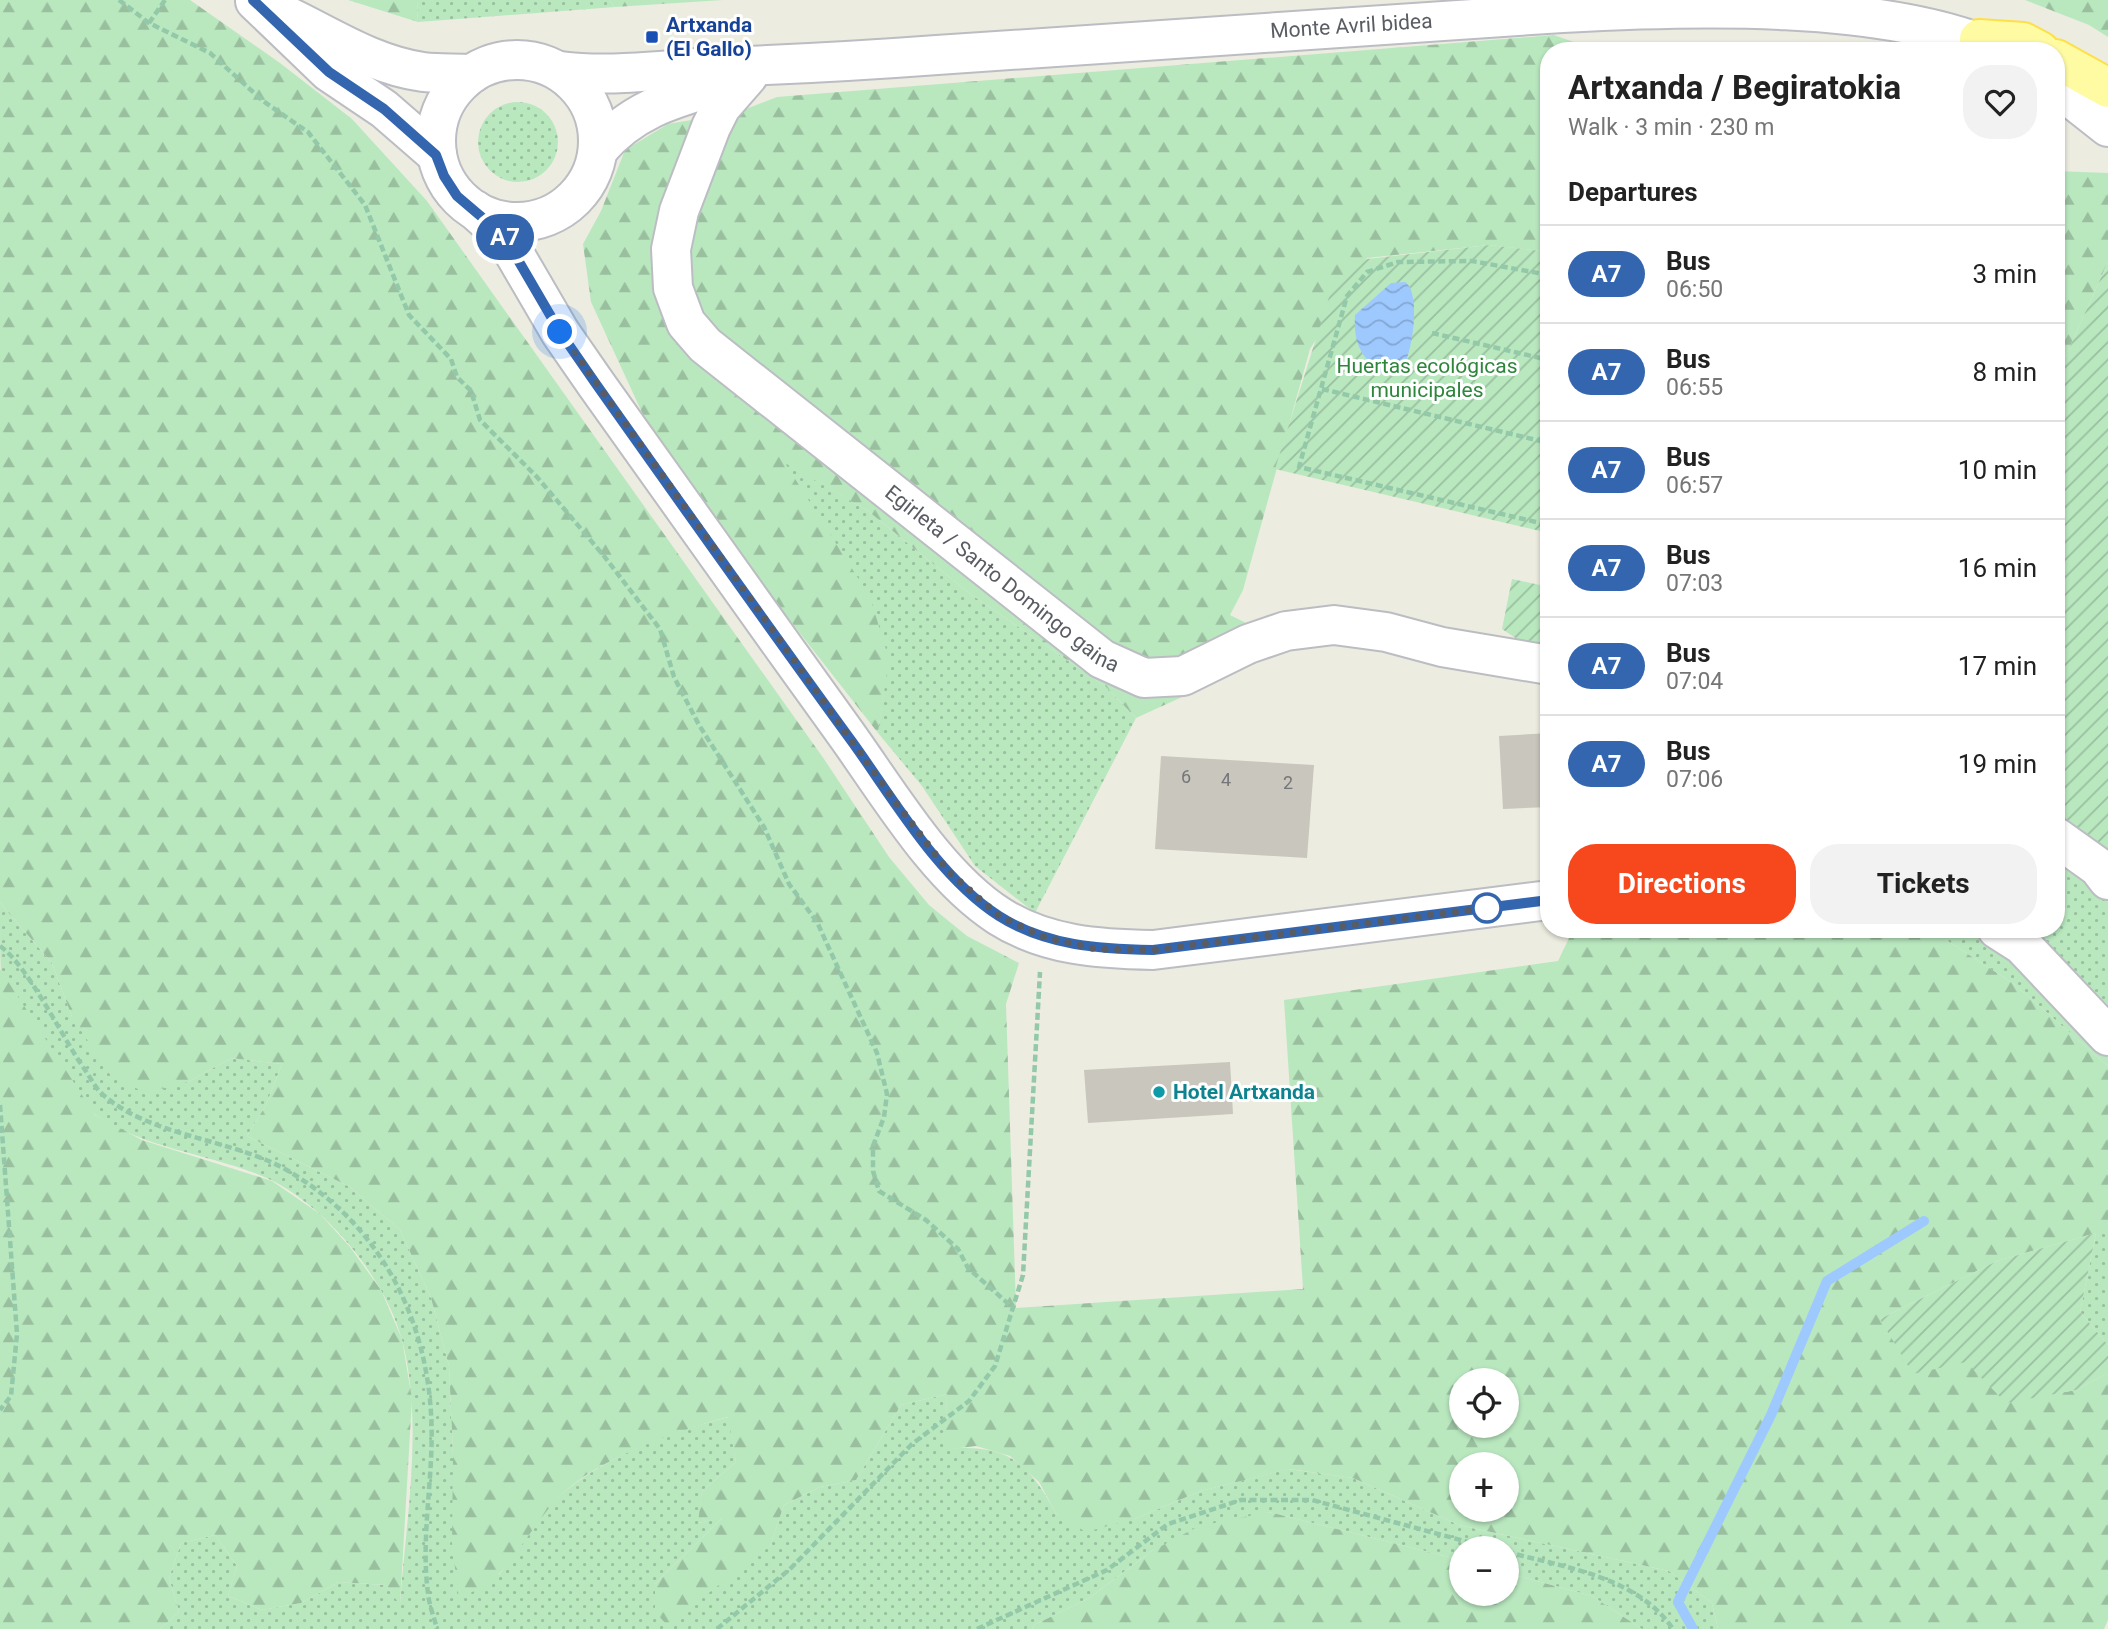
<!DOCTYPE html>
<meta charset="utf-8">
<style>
body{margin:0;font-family:Roboto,sans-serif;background:#f2f2f2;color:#222;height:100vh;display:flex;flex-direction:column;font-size:26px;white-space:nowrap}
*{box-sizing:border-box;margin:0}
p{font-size:23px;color:#767676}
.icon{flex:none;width:38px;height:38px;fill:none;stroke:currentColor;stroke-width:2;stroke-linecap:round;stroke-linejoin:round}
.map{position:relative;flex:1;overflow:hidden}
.details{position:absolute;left:1540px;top:42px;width:525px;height:896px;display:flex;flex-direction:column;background:#fff;border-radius:28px;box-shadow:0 2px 5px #0004}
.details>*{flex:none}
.badge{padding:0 14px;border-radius:23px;font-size:24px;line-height:46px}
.buttons{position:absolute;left:1449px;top:1368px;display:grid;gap:14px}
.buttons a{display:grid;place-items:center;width:70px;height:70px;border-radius:50%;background:#fff;box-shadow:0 2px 5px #0004;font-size:35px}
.you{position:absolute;width:35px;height:35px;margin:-18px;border:5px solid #fff;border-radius:50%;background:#1a73e8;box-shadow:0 0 0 10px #1a73e833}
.map>.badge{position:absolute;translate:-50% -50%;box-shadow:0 0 0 4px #fff}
h2{padding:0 28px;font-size:26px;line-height:63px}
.round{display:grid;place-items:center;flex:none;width:74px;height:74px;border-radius:28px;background:#f2f2f2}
.summary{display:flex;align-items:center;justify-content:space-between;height:119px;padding:0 28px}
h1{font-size:33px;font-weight:700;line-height:52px}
.action{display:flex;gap:14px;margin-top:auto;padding:14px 28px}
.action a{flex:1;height:80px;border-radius:28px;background:#f7471c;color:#fff;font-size:28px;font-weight:700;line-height:80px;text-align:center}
.action a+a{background:#f2f2f2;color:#222}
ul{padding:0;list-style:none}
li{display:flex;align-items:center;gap:21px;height:98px;padding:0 28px;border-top:2px solid #e0e0e0}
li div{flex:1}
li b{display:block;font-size:26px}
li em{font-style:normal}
li .badge{min-width:77px;font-weight:700;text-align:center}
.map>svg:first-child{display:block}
</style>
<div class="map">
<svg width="2108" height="1629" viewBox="0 0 2108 1629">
<defs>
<pattern id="grass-dots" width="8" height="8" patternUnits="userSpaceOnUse" patternTransform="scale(1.75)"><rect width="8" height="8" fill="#b9e8bf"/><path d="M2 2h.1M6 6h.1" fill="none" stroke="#99bf9f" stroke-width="1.8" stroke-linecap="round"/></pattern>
<pattern id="forest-firs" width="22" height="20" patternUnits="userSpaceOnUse" patternTransform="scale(1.75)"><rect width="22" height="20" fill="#b9e8bf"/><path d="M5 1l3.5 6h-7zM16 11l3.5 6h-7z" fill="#99bf9f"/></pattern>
<pattern id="garden-furrows" width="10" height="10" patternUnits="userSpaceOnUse" patternTransform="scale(1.75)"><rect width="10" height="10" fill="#b9e8bf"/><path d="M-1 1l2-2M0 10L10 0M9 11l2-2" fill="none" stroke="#99bf9f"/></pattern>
<pattern id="water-waves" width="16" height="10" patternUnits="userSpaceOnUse" patternTransform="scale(1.75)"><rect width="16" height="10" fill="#9ec9ff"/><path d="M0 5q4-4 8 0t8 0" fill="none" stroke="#84a6d2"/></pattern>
</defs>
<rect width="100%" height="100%" fill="#edece0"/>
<g fill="url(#grass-dots)">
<polygon points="417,0 609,0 615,7 418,22"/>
<circle cx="518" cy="142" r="40"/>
<polygon points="783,461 868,511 969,593 1105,686 1136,718 1035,913 975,866 922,786 878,733 888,659"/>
<polygon points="2056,821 2108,861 2108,1066 2014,984 1929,929 2056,929"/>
<path d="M 0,903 L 52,963 L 72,1017 L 188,1082 L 231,1058 L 282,1064 L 266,1105 L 247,1136 L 350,1187 L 400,1230 L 431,1298 L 449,1366 L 453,1454 L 499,1575 C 518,1548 537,1515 562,1494 C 608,1455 671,1431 729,1417 L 736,1462 L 702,1491 L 699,1523 L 723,1517 L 655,1584 L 770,1546 L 784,1505 L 820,1487 L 856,1480 L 901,1405 L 947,1394 L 946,1449 C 1008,1443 1029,1463 1057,1515 L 1134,1519 L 1201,1491 L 1288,1469 L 1353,1478 L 1459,1525 L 1669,1571 L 1712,1603 L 1718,1629 L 1642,1629 L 1592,1596 L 1507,1573 L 1507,1549 L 1461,1549 L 1461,1560 L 1269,1512 L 1152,1551 L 1089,1598 L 1034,1625 L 1032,1629 L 160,1629 L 179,1612 L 169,1578 L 181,1543 L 215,1535 L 237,1566 L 228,1596 L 262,1610 L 301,1603 L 339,1582 L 386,1585 L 400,1604 C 406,1518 424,1424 402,1340 C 386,1280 328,1208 271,1180 C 215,1154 150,1151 97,1116 C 83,1107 9,991 1,971 C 0,957 0,920 0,903 Z"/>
<polygon points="2096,1233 2108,1233 2108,1345 2080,1312"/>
</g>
<g fill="url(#forest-firs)" fill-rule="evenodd">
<path d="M 0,0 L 190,0 L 280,63 L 352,119 L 427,201 L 824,759 L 889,857 L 929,905 L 967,936 L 1019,963 L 1006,1004 L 1016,1308 L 1303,1289 L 1284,1000 L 1558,961 L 1570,936 L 1625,929 L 1929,929 L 2014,984 L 2108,1066 L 2108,1233 L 2096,1233 L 1997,1261 L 1880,1319 L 1966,1361 L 2006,1402 L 2076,1390 L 2108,1373 L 2108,1620 L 2104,1629 L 1718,1629 L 1712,1603 L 1669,1571 L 1459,1525 L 1353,1478 L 1289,1469 L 1201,1491 L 1134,1519 L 1086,1532 L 1057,1515 L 1039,1482 L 1010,1456 L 976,1446 L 945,1450 L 947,1394 L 901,1405 L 856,1480 L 820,1487 L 784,1505 L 770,1546 L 667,1625 L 655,1612 L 655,1584 L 722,1518 L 698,1523 L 702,1491 L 736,1462 L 728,1417 C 678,1430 596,1459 559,1497 C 537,1520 521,1549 500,1573 C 490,1584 472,1592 459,1599 L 452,1544 L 453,1454 L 449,1366 L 431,1298 L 400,1230 L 350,1187 L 247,1136 L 266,1105 L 282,1064 L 231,1058 L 188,1082 L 146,1093 L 111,1076 L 72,1017 L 52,963 L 0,903 ZM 1461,1381 L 1507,1381 L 1507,1426 L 1461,1426 ZM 1461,1465 L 1507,1465 L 1507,1510 L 1461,1510 Z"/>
<polygon points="348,0 417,0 418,22"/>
<polygon points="609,0 723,0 615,7"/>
<polygon points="2025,0 2108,0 2108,37 2089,25"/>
<polygon points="1554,35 1599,51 1549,51 1549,252 1489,245 1367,258 1310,349 1243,590 1230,615 1250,625 1280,615 1261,661 1136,718 1105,686 969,593 868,511 785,463 870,597 889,659 878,733 663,458 591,302 583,244 601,211 625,150 668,124 738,112 777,97"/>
<polygon points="2056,171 2108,173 2108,262 2056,377"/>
<polygon points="0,969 95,1115 142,1140 272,1181 320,1214 350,1247 381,1290 402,1339 412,1399 400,1605 386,1585 339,1582 301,1603 262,1610 228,1596 237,1566 215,1535 181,1543 169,1578 179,1612 160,1629 0,1629"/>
<polygon points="1269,1512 1461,1560 1461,1594 1507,1594 1507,1573 1592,1596 1642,1629 1032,1629 1034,1625 1089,1598 1152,1551 1199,1526"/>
</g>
<g fill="url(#garden-furrows)">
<polygon points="1489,245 1549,252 1549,533 1275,469 1330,294 1367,259"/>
<polygon points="2108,262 2108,861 2056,821 2056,377"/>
<polygon points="1512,579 1549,587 1549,649 1529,647 1502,629"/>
<polygon points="2096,1233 2080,1312 2108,1345 2108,1373 2076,1390 2006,1403 1966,1362 1913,1374 1880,1319 1997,1261"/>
</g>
<path fill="url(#water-waves)" d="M 1405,282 C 1421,292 1413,350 1404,365 C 1399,373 1394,374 1386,376 C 1362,360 1353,344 1355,315 L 1391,283 Z"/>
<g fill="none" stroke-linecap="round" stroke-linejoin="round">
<g stroke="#9ec9ff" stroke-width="10">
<polyline points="1681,1596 1678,1602 1693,1629"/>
<polyline points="1678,1602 1771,1415 1827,1281 1924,1221"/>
</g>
</g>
<g fill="#c8c6bd">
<polygon points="1549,733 1549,807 1503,809 1499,736"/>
<polygon points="1161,756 1314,765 1307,858 1155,849"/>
<polygon points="1230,1062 1233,1114 1088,1123 1084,1070"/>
</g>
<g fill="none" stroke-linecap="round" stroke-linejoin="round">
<defs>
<g id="minor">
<polyline points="255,1 329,72 384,109 437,155"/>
<path d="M 283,14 C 328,35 372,65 423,72 C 438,74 455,73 471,74"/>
<circle cx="517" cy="141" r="81"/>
<path id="s1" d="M 560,71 C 606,77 651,71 698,68 C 778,65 857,61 937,55 C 1146,39 1354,25 1562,13 C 1690,6 1886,0 1999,51"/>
<path id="s2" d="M 748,76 L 721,107 L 711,127 L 679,211 L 671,249 L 673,288 L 686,323 L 705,345 L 1102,659 L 1144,678 L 1183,676 L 1248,644 L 1286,631 L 1334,625 L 1386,632 L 1442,647 L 1549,665"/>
<polyline points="2056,86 2108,127"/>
<path d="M 598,150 C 635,106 680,97 733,81"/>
<path d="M 475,210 L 504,236 L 560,332 L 596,384 C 680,501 762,618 846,734 C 889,794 937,876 999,916 C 1046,946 1100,949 1153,950 L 1549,900"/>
<polyline points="2056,837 2098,867 2108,880"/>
<polyline points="1997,929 2022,945 2108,1036"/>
</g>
<g id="major">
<polyline points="1979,39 2023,42 2040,51"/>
<polyline points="2056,59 2108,88"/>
</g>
</defs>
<use href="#minor" stroke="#bbbdc3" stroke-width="42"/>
<use href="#major" stroke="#fde049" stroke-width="42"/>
<g stroke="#93c9a9" stroke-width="4.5" stroke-dasharray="7 3.5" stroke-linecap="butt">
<polyline points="119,0 149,23 210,53 263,101 308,132 365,205 409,315 451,359 457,377 471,391 480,420 537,477 604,556 660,629 674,677 699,725 764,827 789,884 817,922 877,1053 887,1094 884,1117 873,1146 873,1171 879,1191 926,1220 958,1249 968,1268 1013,1308"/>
<polyline points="149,23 165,0"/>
<polyline points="1549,275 1472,261 1398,262 1367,272 1347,296 1299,467 1549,525"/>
<polyline points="1432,333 1549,360"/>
<polyline points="1322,389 1549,443"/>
<path d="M 0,946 C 28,966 61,1035 83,1067 C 89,1075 94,1086 101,1093 C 153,1140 236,1137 295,1175 C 380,1228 425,1315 431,1413 C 435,1472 420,1534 428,1593 C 429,1605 434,1617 437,1629"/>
<polyline points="0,1105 17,1334 11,1396 0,1410"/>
<path d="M 1507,1552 C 1564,1567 1638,1577 1673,1629"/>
<polyline points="717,1629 790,1569 912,1444 969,1401 995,1366 1023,1275 1040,972"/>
<polyline points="977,1629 1107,1570 1168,1524 1241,1500 1312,1500 1494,1549"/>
</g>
<use href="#minor" stroke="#fff" stroke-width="38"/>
<use href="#major" stroke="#fffba3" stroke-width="38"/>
</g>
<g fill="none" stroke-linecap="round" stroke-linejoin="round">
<defs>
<path id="line" d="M 253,0 L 329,72 L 384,109 L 436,155 L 444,176 L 457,196 L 504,236 L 560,332 L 596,384 C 681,504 766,624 853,743 C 894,800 939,878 999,916 C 1046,946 1100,949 1153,950 L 1549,900"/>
</defs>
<use href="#line" stroke="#fff" stroke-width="16"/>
<use href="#line" stroke="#3466b0" stroke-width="10"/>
<polyline stroke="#595c62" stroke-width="7" stroke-dasharray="0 12.6" points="560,332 891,796 948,871 999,916 1044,937 1096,949 1153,950 1487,908"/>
</g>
<rect fill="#1a4fb4" stroke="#fff" stroke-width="2.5" x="645" y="30" width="14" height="14" rx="3.5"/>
<circle fill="#fff" stroke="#3466b0" stroke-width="3.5" cx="1487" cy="908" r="14"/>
<circle fill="#0f9aa8" stroke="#fff" stroke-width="2.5" cx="1159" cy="1092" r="7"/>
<g text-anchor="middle" stroke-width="6" stroke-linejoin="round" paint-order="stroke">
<g font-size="18" fill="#757679">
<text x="1186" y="783">6</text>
<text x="1226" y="786">4</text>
<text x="1288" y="789">2</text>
</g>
<g font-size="21" font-weight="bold" fill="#164399" stroke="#fff" text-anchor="start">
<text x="666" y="32">Artxanda<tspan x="666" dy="24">(El Gallo)</tspan></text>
</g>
<g font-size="21" fill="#595c62" stroke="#fff">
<text dy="7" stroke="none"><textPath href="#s1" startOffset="793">Monte Avril bidea</textPath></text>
<text dy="7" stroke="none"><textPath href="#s2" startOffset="676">Egirleta / Santo Domingo gaina</textPath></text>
</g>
<g font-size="21" fill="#2d863c" stroke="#fff">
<text x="1427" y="373">Huertas ecológicas<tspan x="1427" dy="24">municipales</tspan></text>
</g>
<g font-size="21" font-weight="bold" fill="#0d838f" stroke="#fff" text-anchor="start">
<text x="1173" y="1099">Hotel Artxanda</text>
</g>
</g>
</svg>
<div class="buttons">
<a><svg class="icon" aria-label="locate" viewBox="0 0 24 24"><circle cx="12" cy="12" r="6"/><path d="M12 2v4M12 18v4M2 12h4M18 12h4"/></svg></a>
<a>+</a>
<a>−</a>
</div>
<div class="you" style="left:560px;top:332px"></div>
<b class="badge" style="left:505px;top:237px;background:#3466b0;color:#fff">A7</b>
<section class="details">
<div class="summary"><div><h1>Artxanda / Begiratokia</h1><p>Walk · 3 min · 230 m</p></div><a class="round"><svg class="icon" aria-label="heart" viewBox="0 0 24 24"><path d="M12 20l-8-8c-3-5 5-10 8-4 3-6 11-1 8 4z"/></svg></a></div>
<h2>Departures</h2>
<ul>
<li><span class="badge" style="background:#3466b0;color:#fff">A7</span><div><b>Bus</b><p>06:50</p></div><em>3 min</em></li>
<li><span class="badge" style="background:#3466b0;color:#fff">A7</span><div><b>Bus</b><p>06:55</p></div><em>8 min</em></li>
<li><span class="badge" style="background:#3466b0;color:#fff">A7</span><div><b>Bus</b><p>06:57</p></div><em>10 min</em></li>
<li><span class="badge" style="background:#3466b0;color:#fff">A7</span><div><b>Bus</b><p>07:03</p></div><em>16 min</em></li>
<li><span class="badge" style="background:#3466b0;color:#fff">A7</span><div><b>Bus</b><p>07:04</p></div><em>17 min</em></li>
<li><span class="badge" style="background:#3466b0;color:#fff">A7</span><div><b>Bus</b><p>07:06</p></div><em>19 min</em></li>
</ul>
<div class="action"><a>Directions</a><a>Tickets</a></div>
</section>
</div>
